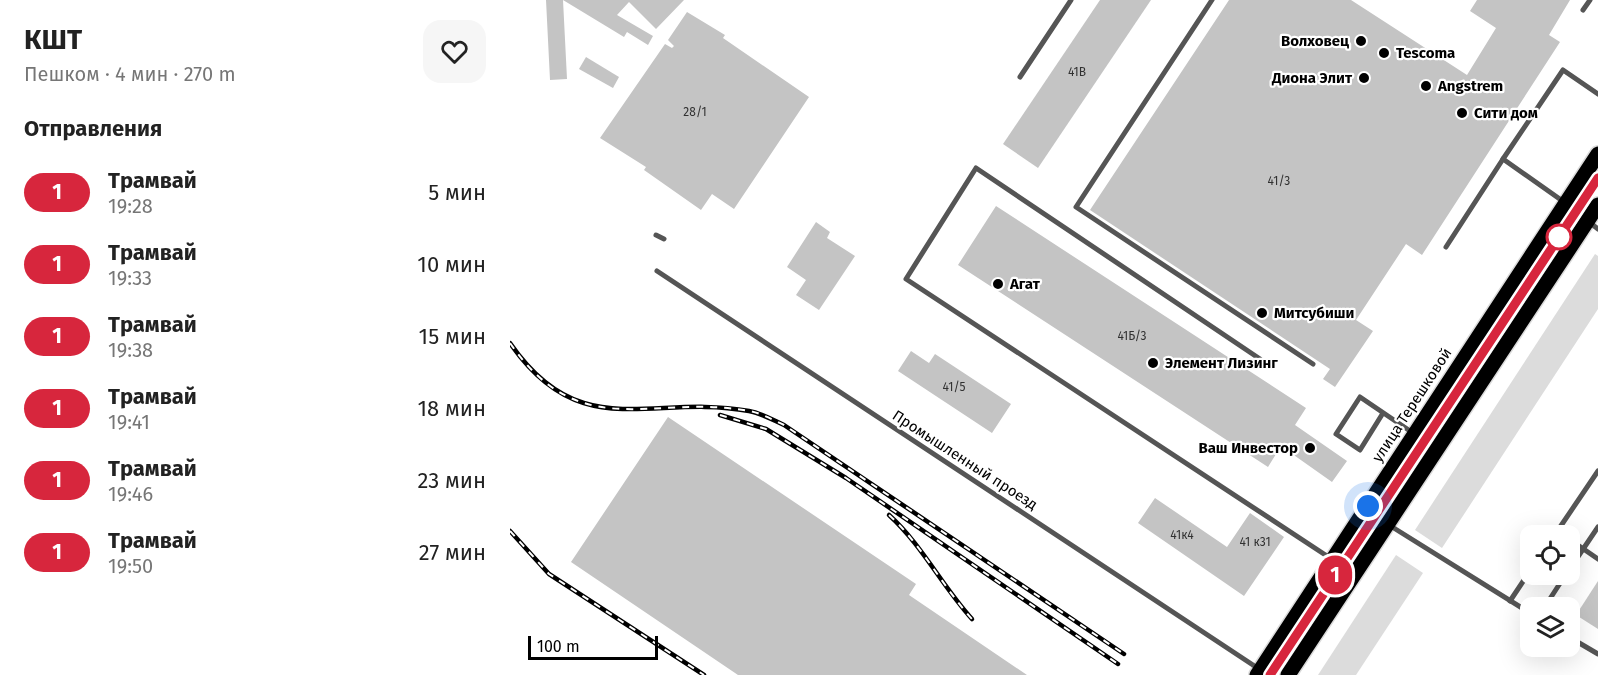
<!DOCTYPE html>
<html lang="ru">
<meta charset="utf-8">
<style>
body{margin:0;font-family:"Fira Sans",sans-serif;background:#f6f6f6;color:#222;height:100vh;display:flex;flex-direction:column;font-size:22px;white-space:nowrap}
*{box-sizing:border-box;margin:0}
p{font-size:20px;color:#767676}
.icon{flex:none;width:33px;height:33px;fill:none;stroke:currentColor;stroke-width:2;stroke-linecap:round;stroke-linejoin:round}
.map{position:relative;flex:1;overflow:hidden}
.side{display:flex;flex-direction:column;background:#fff;width:510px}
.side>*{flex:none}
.badge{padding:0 12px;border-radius:20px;font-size:21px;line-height:39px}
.fabs{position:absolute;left:1010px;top:525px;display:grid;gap:12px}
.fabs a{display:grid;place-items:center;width:60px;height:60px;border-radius:12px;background:#fff;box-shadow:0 6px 24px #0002;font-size:30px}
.scale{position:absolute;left:18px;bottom:15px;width:130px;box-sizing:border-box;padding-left:6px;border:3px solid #000;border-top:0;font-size:16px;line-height:21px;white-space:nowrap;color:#000;-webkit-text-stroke:4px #fff;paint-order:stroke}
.you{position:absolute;width:30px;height:30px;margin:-15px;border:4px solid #fff;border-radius:50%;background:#1a73e8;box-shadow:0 0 0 9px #1a73e833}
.map>.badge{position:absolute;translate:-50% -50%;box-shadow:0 0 0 3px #fff}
h2{padding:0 24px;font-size:22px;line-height:54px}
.round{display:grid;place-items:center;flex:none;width:63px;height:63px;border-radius:18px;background:#f6f6f6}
.headline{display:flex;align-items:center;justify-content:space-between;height:102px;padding:0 24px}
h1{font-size:28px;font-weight:700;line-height:45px}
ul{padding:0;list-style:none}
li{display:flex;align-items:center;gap:18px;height:72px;padding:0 24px}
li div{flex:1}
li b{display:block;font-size:22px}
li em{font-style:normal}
li .badge{min-width:66px;font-weight:700;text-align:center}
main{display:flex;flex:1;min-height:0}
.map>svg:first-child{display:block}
</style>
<main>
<section class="side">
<div class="headline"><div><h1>КШТ</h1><p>Пешком · 4 мин · 270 m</p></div><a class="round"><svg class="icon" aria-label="heart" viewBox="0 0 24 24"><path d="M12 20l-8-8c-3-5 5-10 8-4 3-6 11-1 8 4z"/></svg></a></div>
<h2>Отправления</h2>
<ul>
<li><span class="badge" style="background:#d7263d;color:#fff">1</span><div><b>Трамвай</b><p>19:28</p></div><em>5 мин</em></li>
<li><span class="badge" style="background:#d7263d;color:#fff">1</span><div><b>Трамвай</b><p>19:33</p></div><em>10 мин</em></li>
<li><span class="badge" style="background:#d7263d;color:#fff">1</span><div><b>Трамвай</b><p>19:38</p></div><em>15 мин</em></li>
<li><span class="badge" style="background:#d7263d;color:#fff">1</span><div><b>Трамвай</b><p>19:41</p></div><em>18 мин</em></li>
<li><span class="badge" style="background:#d7263d;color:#fff">1</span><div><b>Трамвай</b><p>19:46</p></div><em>23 мин</em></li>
<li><span class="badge" style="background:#d7263d;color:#fff">1</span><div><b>Трамвай</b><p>19:50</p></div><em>27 мин</em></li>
</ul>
</section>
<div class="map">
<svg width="1088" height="675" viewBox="0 0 1088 675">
<rect width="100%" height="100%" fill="#fff"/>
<g fill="#dcdcdc">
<polygon points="1085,254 1088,256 1088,309 932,548 905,530"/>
<polygon points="886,555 913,573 846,675 808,675"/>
</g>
<g fill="#c4c4c4">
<polygon points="36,0 174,0 146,29 119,2 107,15 143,36 138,45 117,32 114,37 53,0 57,79 40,80"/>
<polygon points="590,0 641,0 528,168 493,144"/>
<polygon points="719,0 841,0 957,75 986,28 960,11 967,0 1060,0 1039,35 1050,42 912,255 896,244 846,320 863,331 825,387 813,379 820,369 580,210"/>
<polygon points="177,12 215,35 213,38 299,97 224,209 202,194 191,210 134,170 136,167 90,138 155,44 162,48 164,46 158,40"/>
<polygon points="76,57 109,77 103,88 69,69"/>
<polygon points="486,206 796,408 785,425 837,461 822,482 771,446 758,467 448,265"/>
<polygon points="306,222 320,232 317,238 345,256 309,310 286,295 296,280 277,267"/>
<polygon points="401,351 419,363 425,354 501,404 482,433 388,371"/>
<polygon points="158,417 406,584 399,595 517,675 228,675 61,562"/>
<polygon points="645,498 717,547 740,513 774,537 734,596 628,523"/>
<polygon points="1088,581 1088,629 1066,615"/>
</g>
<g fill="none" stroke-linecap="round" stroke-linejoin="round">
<defs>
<g id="primary">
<polyline points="747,675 1088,154"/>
<polyline points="778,675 1088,205"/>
</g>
</defs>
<use href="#primary" stroke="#dbdbdb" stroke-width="18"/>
<g stroke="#555" stroke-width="5">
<polyline points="702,0 566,207 803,364"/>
<polyline points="1073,10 1080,0"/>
<polyline points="510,77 561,0"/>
<polyline points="1054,202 993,159 1053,70 1088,94"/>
<polyline points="1079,222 1088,229"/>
<polyline points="146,235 154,239"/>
<polyline points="936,247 993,159"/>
<polyline points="147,271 749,669"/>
<polyline points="750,359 466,168 396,279 820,558"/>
<polyline points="873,413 850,450 826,434 850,397 903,433"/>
<polyline points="879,525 1020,613"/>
<polyline points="1044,536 1088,471"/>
<polyline points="1059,539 1088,559"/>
<polyline points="1059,570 1088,527"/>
<polyline points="1000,601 1020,571"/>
<polyline points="1034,608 1056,574"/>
<polyline points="1059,637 1088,654"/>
</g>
<use href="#primary" stroke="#000" stroke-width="15"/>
<polyline stroke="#000" stroke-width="1.5" points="760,675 1088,178"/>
<defs>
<g id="rail">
<path d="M 0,343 C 71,446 142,393 239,411 C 251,413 263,420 274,425 L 614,654"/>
<polyline points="210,415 256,429 336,478 608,664"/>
<path d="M 379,515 C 412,545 432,586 462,619"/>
<polyline points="0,531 39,574 194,675"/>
</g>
</defs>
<use href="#rail" stroke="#000" stroke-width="4.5"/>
<use href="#rail" stroke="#fff" stroke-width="2" stroke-dasharray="7" stroke-linecap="butt"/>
</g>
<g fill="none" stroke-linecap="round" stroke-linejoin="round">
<defs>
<polyline id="line" points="760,675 1088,178"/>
</defs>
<use href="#line" stroke="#fff" stroke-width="14"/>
<use href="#line" stroke="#d7263d" stroke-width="9"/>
<polyline stroke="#000" stroke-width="6" stroke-dasharray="0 10.8" points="858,506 1044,222 1049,237"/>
</g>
<g fill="#000" stroke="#fff" stroke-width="2">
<circle cx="851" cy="41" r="6"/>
<circle cx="874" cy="53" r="6"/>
<circle cx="854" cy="78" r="6"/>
<circle cx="916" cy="86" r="6"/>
<circle cx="952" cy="113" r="6"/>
<circle cx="488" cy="284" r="6"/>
<circle cx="752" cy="313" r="6"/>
<circle cx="643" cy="363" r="6"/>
<circle cx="800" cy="448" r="6"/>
</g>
<circle fill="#fff" stroke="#d7263d" stroke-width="3" cx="1049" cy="237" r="12"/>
<g text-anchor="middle" stroke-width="4.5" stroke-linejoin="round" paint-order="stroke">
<g font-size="12" fill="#313131">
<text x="567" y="76">41В</text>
<text x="185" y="116">28/1</text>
<text x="769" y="185">41/3</text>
<text x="622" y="340">41Б/3</text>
<text x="444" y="391">41/5</text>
<text x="672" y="539">41к4</text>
<text x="745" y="546">41 к31</text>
</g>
<g font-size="15" font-weight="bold" fill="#000" stroke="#fff" text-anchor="start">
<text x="839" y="46" text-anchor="end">Волховец</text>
<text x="886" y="58">Tescoma</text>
<text x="842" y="83" text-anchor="end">Диона Элит</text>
<text x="928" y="91">Angstrem</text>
<text x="964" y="118">Сити дом</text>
<text x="500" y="289">Агат</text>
<text x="764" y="318">Митсубиши</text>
<text x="655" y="368">Элемент Лизинг</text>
<text x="788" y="453" text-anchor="end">Ваш Инвестор</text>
</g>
<g font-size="15" fill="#000" stroke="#fff">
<text transform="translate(902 405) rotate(-57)" y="5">улица Терешковой</text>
<text transform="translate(455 460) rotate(33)" y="5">Промышленный проезд</text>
</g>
</g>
</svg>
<div class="fabs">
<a><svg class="icon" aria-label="locate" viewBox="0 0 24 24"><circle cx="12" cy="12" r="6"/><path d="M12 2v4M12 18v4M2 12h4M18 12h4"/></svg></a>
<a><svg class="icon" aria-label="layers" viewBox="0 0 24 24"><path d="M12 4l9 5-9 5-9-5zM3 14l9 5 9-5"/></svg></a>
</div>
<div class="scale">100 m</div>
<div class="you" style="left:858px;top:506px"></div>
<b class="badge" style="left:825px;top:575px;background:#d7263d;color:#fff">1</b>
</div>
</main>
